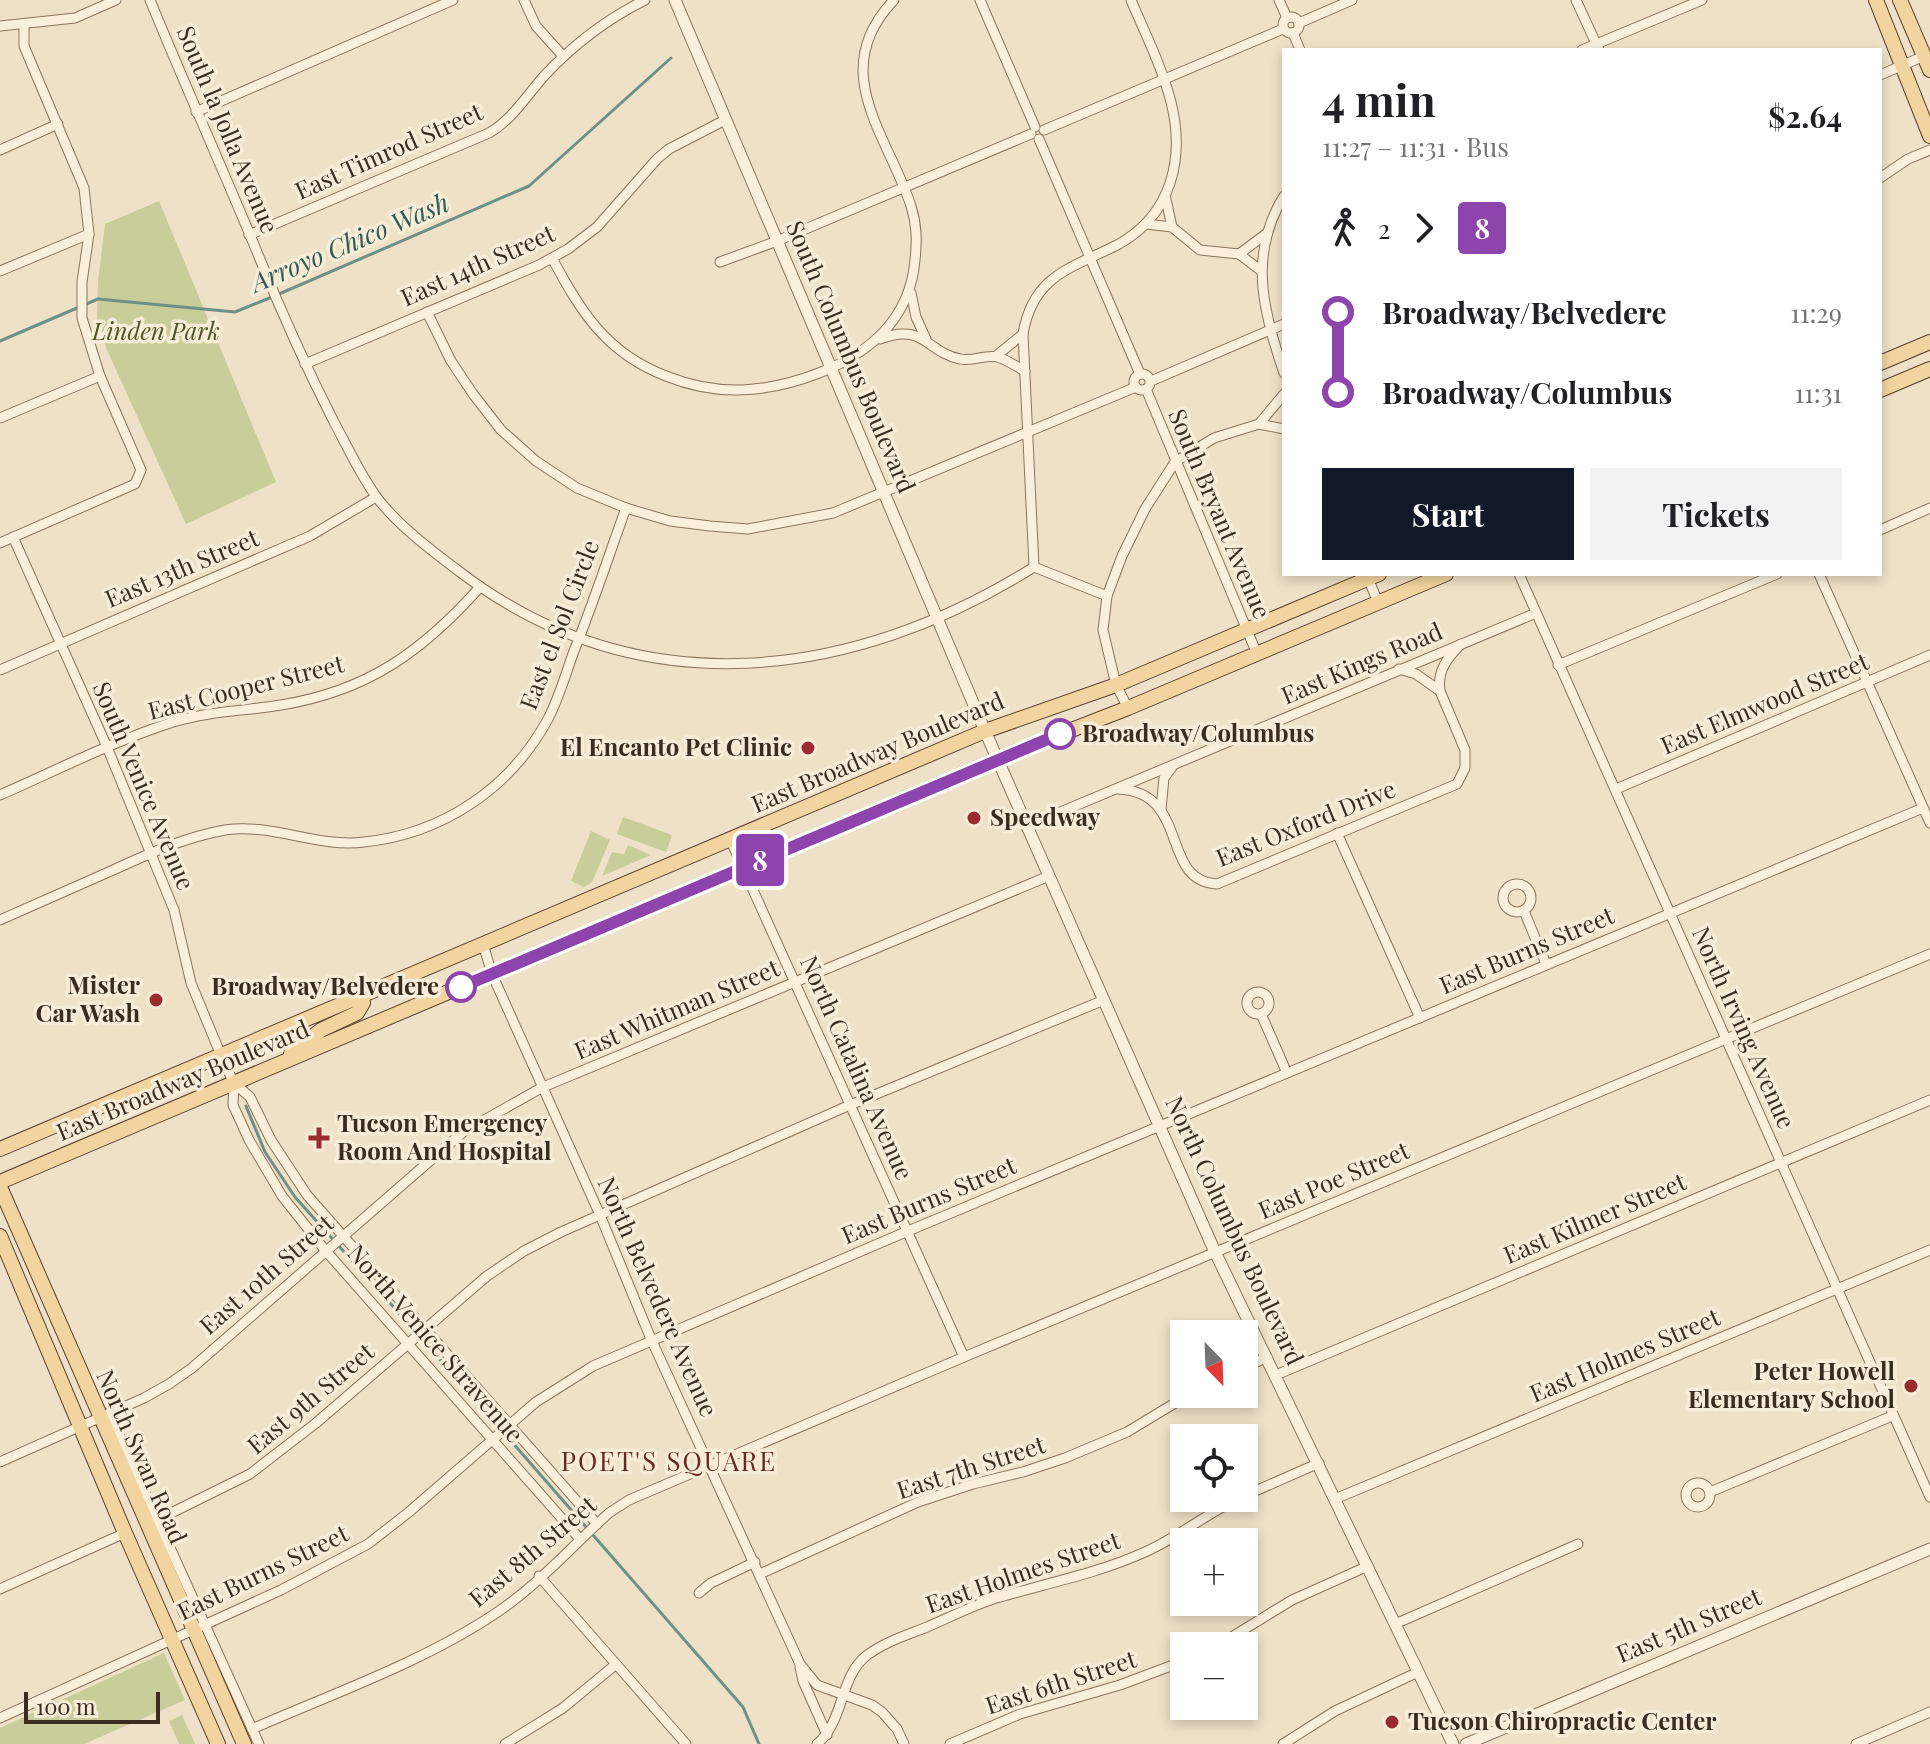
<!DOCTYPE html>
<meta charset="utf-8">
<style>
body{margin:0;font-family:"Playfair Display",serif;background:#f2f2f2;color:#202124;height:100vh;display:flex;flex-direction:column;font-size:30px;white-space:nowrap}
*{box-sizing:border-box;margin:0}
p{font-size:26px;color:#757577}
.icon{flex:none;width:44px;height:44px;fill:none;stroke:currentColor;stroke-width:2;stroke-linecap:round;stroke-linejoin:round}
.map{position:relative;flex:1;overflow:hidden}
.panel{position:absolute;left:1282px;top:48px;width:600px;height:528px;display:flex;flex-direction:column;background:#fff;border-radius:0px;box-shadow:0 4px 12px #0003}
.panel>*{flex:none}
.badge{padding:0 16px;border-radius:6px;font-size:28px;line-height:52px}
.needle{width:52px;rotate:157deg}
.tools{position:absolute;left:1170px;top:1320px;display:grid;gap:16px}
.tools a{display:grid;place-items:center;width:88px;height:88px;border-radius:0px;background:#fff;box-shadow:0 4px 12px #0003;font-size:40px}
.scale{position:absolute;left:24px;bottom:20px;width:136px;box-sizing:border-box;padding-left:8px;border:4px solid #3b2c20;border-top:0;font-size:22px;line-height:28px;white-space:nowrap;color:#3b2c20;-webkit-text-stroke:6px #f6ecd7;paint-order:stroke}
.map>.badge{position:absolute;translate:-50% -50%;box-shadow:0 0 0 4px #fff}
.legs{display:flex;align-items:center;gap:12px;height:88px;padding:0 40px;font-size:26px}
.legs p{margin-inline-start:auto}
.summary{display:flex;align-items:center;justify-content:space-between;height:136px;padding:0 40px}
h1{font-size:44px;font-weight:700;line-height:60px}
.cta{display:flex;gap:16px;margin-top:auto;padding:16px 40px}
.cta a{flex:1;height:92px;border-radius:0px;background:#111827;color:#fff;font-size:32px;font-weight:700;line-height:92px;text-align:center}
.cta a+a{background:#f2f2f2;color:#202124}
ul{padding:0 40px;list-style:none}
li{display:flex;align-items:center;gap:28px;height:80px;font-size:30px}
li i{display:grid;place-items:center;width:12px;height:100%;margin:0 10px;background:currentColor}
li i::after{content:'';width:20px;height:20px;margin:-10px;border:6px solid;border-radius:50%;background:#fff}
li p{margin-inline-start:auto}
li:first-child i{background:linear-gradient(#0000 50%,currentColor 0)}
li:last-child i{background:linear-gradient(currentColor 50%,#0000 0)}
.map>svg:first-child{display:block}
</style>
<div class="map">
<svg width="1930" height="1744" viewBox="0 0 1930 1744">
<rect width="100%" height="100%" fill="#efe1c7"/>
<g fill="#c9cd9a">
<polygon points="159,201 276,482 186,524 107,350 97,319 98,282 105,224"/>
<polygon points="623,817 672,835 666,852 617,834"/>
<polygon points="591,831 610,840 592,882 584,887 571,881"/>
<polygon points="628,845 651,855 602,876 612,852 624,854"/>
<polygon points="164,1653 185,1700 84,1744 0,1744 0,1728"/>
<polygon points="182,1715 195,1744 179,1744 169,1721"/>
</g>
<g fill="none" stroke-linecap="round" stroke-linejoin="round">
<g stroke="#6e9187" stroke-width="3">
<polyline points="279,294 529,186 671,58"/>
<polyline points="0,341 98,299 235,312 272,297"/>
<polyline points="246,1106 265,1152 295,1197 416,1332 743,1707 759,1744"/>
</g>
<defs>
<g id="minor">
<path d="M 150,0 C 184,83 221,165 255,247 C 279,307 305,365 334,422 C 347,446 359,472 375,495 C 395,523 432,551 460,572 C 639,708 852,681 1034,567"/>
<polyline points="524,0 536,26 563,56"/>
<polyline points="980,0 1035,127"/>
<polyline points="1279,0 1287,18"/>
<polyline points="1576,0 1599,50"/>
<circle cx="1291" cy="25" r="8"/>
<polyline points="1299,23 1352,0"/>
<polyline points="0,26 75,18 116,0"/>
<polyline points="1293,33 1300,50"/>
<polyline points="1582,50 1702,0"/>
<polyline points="1880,75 1924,56"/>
<polyline points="196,112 453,0"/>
<polyline points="1044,130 1283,29"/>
<polyline points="1039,139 1140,374"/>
<polyline points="0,150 58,124"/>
<polyline points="1880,178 1908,159 1930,150"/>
<path d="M 1284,196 C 1248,254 1263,312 1284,373"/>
<polyline points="1166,199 1172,227"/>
<polyline points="1146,224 1172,227 1200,250 1239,254 1266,234"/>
<path d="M 249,235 L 489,133 C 513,119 527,95 545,75 C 574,44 607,19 645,0"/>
<polyline points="1239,254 1260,270"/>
<path d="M 552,258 C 581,312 606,353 666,376 C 718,397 767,393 819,373 C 872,352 910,318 915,260 C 917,241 917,225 911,206 C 888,135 826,71 894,0"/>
<polyline points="720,262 777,241 1031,134"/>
<polyline points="0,271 89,234"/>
<polyline points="911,293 916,317 926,339"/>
<polyline points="427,312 451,361 473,394 501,430 536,461 577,488 626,508 670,521 710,526 748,529 833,513 1136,387"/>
<path d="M 880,339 C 924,322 926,352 960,359 C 973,362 986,354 997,357 C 1006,359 1017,367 1025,371"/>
<polyline points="996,356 1023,334"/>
<polyline points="305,364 539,265 568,249 597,227 657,159 669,149 725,120"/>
<circle cx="1142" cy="382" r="8"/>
<polyline points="1151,381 1284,324"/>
<polyline points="1146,389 1257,654"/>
<polyline points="0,418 100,376"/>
<polyline points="1259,424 1284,429"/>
<polyline points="1880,530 1930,508"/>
<polyline points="13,537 107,747 174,910 191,983 225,1065 234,1083 250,1097 271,1140 307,1195 597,1524"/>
<polyline points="0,543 135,484 141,470 100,376 82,318 82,282 89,234 84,188 24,46 24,24"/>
<path d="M 1034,567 L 1023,334 C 1033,274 1073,268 1119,244 C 1172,214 1185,158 1171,102 C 1162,67 1145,33 1131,0"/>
<polyline points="1034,567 1107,596"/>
<polyline points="1519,574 1930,1497"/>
<polyline points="1819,574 1930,823"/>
<polyline points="1367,576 1378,602"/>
<polyline points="1558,665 1777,574"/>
<polyline points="1399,669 1416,674 1440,691"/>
<polyline points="0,670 310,536 376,497"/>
<polyline points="1128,708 1116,685 1103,630 1107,596 1122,556 1145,509 1175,462 1214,438 1259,424 1284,394"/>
<path d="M 1118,789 C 1191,792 1159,881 1217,884 L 1457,784 L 1465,768 L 1465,750 L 1440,691 C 1437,671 1447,658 1461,644"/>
<polyline points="1616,789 1930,655"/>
<path d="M 0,795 C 57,770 114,741 173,722 C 209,711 245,711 281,705 C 368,691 423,651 480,587"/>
<polyline points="1161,809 1164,778 1172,767"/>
<polyline points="1027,826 1536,613"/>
<polyline points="1337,833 1420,1018"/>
<polyline points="730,839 964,1357"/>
<circle cx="1517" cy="898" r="14"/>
<polyline points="1524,911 1546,964"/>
<path d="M 0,920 C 37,904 74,887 111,871 C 148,854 185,837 225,830 C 273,823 317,848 364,842 C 442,834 510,789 548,719 C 559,698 566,673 574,651 C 593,604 609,555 626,508"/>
<polyline points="483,944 492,974 600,1215 651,1339 800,1664 817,1685 872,1705 882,1712 897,1729 904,1744"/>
<circle cx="1258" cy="1003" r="11"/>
<polyline points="1261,1014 1287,1073"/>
<polyline points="234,1083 233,1105 249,1140 282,1196 325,1250 580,1539"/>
<polyline points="1244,1368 1267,1357"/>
<polyline points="1276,1375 1930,1100"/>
<polyline points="109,1413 259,1744"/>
<polyline points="0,1462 144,1398 169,1384 192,1368 463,1132 541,1088 1049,876"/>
<circle cx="1698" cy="1495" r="12"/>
<polyline points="1710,1492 1892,1416"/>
<polyline points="1244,1496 1319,1463"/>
<polyline points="1335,1499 1930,1250"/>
<polyline points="157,1520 250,1474 316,1423 487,1276 524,1251 561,1232 850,1105 1104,1000"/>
<polyline points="760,1574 918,1502 973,1484 1023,1472 1065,1458 1127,1432 1190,1394"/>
<polyline points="539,1576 686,1744"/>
<polyline points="0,1589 125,1533"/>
<polyline points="699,1593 711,1583 755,1562"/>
<polyline points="1395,1624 1578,1544"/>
<polyline points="1217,1646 1292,1600 1368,1566"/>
<polyline points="800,1667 803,1681 827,1735"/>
<polyline points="0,1718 281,1590 368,1544 409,1512 536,1402 593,1366 908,1231 1923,808"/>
<path d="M 252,1729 C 332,1694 428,1660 499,1611 C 539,1584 573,1545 609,1513 L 629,1500 L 964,1357 L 1930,954"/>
<polyline points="505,1744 563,1708 615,1665"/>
<path d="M 817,1744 C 845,1720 839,1678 866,1656 C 884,1642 907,1635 927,1627 C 951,1617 975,1604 1000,1597 C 1048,1583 1099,1573 1145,1552 C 1179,1537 1207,1513 1240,1498"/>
<polyline points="950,1744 1020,1714 1120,1685 1184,1661"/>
<polyline points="1283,1744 1335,1711 1418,1672"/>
<polyline points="1856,1744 1930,1712"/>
</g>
<g id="tertiary">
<polyline points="675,0 985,731 1215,1252 1453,1744"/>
<polyline points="1466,1744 1930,1549"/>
</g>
<g id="primary">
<polyline points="1876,0 1930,136"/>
<polyline points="1900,0 1930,70"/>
<polyline points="1880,363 1930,342"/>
<polyline points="1880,390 1930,369"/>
<polyline points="291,1054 321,1030 357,1013 363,1003 362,996"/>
<polyline points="0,1149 985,731 1116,685 1379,574"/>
<polyline points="0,1182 1015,752 1128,708 1446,574"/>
<polyline points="0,1187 244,1744"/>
<polyline points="0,1236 125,1533 218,1744"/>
</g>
</defs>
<use href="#minor" stroke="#8b735c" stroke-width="11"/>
<use href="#tertiary" stroke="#8b735c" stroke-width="13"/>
<use href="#primary" stroke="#594130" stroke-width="16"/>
<use href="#minor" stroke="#f9efdb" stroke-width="9"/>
<use href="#tertiary" stroke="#f9efdb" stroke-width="11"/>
<use href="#primary" stroke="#f1d49f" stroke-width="14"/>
</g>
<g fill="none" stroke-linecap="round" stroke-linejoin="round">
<defs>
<polyline id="line-1" points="461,987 1060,734"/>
</defs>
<use href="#line-1" stroke="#fff" stroke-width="18"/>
<use href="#line-1" stroke="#8e44ad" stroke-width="12"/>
</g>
<g fill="#fff" stroke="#8e44ad" stroke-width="4">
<circle cx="1060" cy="734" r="14"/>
<circle cx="461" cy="987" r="14"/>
</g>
<g fill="#9a2c31" stroke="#f6ecd7" stroke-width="3">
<circle cx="808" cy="748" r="8"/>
<circle cx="974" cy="818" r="8"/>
<circle cx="156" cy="1000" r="8"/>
<path d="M315 1126h8v8h8v8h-8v8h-8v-8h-8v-8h8z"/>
<circle cx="1911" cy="1386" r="8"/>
<circle cx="1392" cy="1722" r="8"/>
</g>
<g text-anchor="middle" stroke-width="7" stroke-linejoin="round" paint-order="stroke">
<g font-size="24" fill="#3b2c20" stroke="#f6ecd7">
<text transform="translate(227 130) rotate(67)" y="8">South la Jolla Avenue</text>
<text transform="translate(389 152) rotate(-24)" y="8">East Timrod Street</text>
<text transform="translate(478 266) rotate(-24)" y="8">East 14th Street</text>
<text transform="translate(850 357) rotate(67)" y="8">South Columbus Boulevard</text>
<text transform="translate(1219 514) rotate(67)" y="8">South Bryant Avenue</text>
<text transform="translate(182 569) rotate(-23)" y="8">East 13th Street</text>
<text transform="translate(560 625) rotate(-69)" y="8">East el Sol Circle</text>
<text transform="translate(1362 664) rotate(-23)" y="8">East Kings Road</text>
<text transform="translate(246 688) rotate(-14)" y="8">East Cooper Street</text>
<text transform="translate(1765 704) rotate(-23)" y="8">East Elmwood Street</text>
<text transform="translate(878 753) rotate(-23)" y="8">East Broadway Boulevard</text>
<text transform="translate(143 786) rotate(67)" y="8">South Venice Avenue</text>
<text transform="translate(1306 824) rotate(-22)" y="8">East Oxford Drive</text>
<text transform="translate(1527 951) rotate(-23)" y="8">East Burns Street</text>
<text transform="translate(677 1010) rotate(-23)" y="8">East Whitman Street</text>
<text transform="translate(1743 1028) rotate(66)" y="8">North Irving Avenue</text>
<text transform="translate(856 1068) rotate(66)" y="8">North Catalina Avenue</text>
<text transform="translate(183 1081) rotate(-23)" y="8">East Broadway Boulevard</text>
<text transform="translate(1334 1181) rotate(-23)" y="8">East Poe Street</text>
<text transform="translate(929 1201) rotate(-23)" y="8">East Burns Street</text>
<text transform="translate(1595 1219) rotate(-23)" y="8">East Kilmer Street</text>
<text transform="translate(1234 1231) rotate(65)" y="8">North Columbus Boulevard</text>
<text transform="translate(267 1275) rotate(-41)" y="8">East 10th Street</text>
<text transform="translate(657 1297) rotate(66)" y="8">North Belvedere Avenue</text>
<text transform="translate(435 1344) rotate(49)" y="8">North Venice Stravenue</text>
<text transform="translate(1625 1356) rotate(-23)" y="8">East Holmes Street</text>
<text transform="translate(311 1399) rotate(-40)" y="8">East 9th Street</text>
<text transform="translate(141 1457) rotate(66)" y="8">North Swan Road</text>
<text transform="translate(971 1468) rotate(-18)" y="8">East 7th Street</text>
<text transform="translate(533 1552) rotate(-40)" y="8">East 8th Street</text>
<text transform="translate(263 1573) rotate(-26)" y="8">East Burns Street</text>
<text transform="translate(1023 1573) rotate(-19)" y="8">East Holmes Street</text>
<text transform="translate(1689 1626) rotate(-23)" y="8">East 5th Street</text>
<text transform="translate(1061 1683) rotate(-18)" y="8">East 6th Street</text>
</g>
<g font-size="24" font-style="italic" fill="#4d5726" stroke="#f6ecd7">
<text x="156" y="340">Linden Park</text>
</g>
<g font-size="24" font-weight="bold" fill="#3b2c20" stroke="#f6ecd7" text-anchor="start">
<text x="1082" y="742">Broadway/Columbus</text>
<text x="439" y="995" text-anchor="end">Broadway/Belvedere</text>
</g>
<g font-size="24" font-weight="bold" fill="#3b2c20" stroke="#f6ecd7" text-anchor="end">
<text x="792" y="756">El Encanto Pet Clinic</text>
<text x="990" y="826" text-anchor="start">Speedway</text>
<text x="140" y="994">Mister<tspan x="140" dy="28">Car Wash</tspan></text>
<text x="337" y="1132" text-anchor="start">Tucson Emergency<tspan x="337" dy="28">Room And Hospital</tspan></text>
<text x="1895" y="1380">Peter Howell<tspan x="1895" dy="28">Elementary School</tspan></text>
<text x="1408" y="1730" text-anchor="start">Tucson Chiropractic Center</text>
</g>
<g font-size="26" font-style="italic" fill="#2f5b56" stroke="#f6ecd7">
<text transform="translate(350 243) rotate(-23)" y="9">Arroyo Chico Wash</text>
</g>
<g font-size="26" letter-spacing="2" fill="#682b1f" stroke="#f6ecd7">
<text x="669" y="1471">POET'S SQUARE</text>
</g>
</g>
</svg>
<div class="tools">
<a><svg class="needle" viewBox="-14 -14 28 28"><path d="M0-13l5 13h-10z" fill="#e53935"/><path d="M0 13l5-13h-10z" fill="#757577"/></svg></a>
<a><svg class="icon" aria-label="locate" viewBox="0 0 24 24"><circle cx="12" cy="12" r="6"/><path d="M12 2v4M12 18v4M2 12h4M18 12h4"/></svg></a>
<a>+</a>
<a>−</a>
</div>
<div class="scale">100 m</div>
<b class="badge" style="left:760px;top:860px;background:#8e44ad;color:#fff">8</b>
<section class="panel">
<div class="summary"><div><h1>4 min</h1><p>11:27 – 11:31 · Bus</p></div><b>$2.64</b></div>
<div class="legs"><svg class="icon" aria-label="walk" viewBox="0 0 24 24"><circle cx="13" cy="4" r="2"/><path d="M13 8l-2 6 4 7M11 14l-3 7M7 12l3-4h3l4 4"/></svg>2<svg class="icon" aria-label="forward" viewBox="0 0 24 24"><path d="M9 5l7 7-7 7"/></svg><b class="badge" style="background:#8e44ad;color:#fff">8</b></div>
<ul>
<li><i style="color:#8e44ad"></i><b>Broadway/Belvedere</b><p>11:29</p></li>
<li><i style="color:#8e44ad"></i><b>Broadway/Columbus</b><p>11:31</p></li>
</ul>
<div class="cta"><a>Start</a><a>Tickets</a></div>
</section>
</div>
